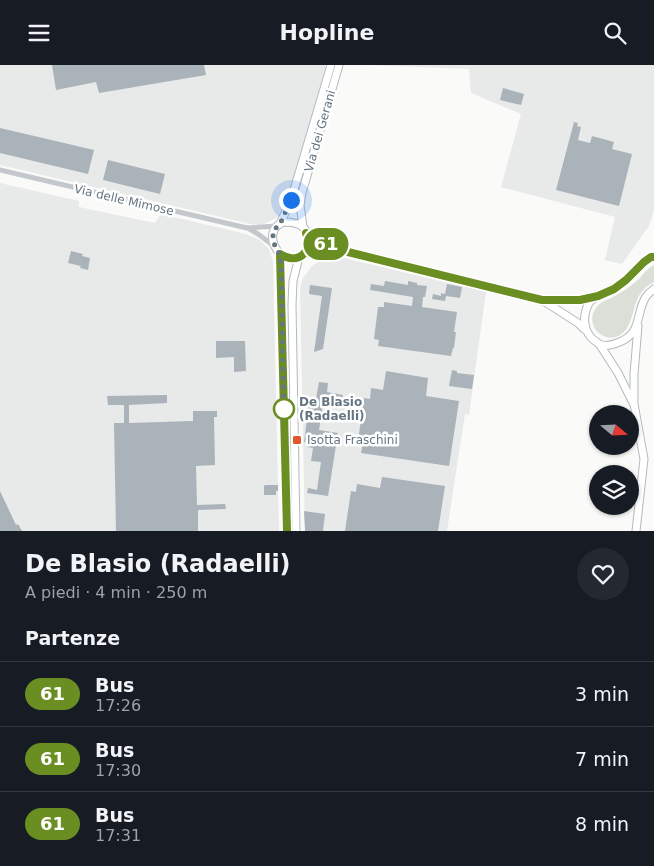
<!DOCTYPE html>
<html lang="it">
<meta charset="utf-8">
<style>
body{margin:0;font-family:"DejaVu Sans",sans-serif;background:#242831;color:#f1f3f6;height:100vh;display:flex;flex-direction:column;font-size:19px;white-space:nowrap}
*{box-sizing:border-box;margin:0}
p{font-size:16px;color:#9ea1a6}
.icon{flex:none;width:28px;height:28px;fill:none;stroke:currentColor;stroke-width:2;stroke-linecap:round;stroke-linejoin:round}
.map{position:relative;height:466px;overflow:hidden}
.drawer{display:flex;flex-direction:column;background:#171b24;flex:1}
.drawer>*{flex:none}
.badge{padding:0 10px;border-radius:16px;font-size:18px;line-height:32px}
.needle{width:32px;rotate:109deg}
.tools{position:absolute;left:589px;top:340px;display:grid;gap:10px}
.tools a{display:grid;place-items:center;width:50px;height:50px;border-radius:50%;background:#171b24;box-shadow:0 1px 4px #0004;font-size:25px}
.you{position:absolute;width:25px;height:25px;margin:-12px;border:4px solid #fff;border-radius:50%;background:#1a73e8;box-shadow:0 0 0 8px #1a73e833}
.map>.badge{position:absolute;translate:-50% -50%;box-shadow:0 0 0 2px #fff}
h2{padding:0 25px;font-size:19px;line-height:45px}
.round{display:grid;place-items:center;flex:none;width:52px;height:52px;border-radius:26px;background:#242831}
.summary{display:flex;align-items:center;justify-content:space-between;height:85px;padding:0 25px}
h1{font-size:24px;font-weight:700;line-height:38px}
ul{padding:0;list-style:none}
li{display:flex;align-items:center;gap:15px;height:65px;padding:0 25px;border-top:1px solid #363941}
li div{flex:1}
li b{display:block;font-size:19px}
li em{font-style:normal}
li .badge{min-width:55px;font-weight:700;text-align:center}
header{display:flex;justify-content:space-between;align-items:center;height:65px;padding:0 25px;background:#171b24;font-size:22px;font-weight:700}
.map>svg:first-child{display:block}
</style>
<header><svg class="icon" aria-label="menu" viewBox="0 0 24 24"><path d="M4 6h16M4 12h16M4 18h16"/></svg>Hopline<svg class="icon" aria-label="search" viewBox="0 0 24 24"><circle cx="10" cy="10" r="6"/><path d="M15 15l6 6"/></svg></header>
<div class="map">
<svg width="654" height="466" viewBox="0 0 654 466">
<rect width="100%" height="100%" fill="#fafaf8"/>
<g fill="#e8e9e9">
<polygon points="0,0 324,0 326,1 288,133 283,145 277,153 261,160 250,159 0,100"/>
<polygon points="366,0 654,0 654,145 649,161 622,199 605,195 615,152 501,122 521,49 471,28 469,4"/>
<polygon points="0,118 79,136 79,142 155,158 161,149 246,169 260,175 269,184 273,197 279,466 0,466"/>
<polygon points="332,193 344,193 486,227 469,350 465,349 447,466 305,466 300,223 303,213 313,200 322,195"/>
</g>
<path fill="#dadfd7" d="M 654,200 L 654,217 C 628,229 638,259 620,270 C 603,280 584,259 596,243 C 601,236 611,234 618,229 C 626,225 633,219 640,213 C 644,208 648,203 654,200 Z"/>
<g fill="#aab3b9">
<polygon points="52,0 204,0 206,10 99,28 96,17 56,25"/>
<polygon points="503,23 524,29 521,40 500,35"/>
<polygon points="574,57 578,58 577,61 581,62 578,75 590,78 592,71 614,77 612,84 632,89 619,141 556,125"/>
<polygon points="0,63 94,85 88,109 0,88"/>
<polygon points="108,95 165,109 160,129 103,115"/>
<polygon points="71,186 83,189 82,191 90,193 88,205 80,203 81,201 68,198"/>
<polygon points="385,216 408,220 408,216 417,218 417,220 427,221 425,232 423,232 422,242 457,247 454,267 456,267 454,283 453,283 451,291 378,281 379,275 374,274 378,242 384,242 384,237 412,241 413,232 370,225 371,219 384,221"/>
<polygon points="447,219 462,222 460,233 446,231 445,236 432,234 433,229 441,231 441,228 445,229"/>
<polygon points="310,220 332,223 323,284 314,287 322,231 309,229"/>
<polygon points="216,276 245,276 246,306 234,307 234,292 216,293"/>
<polygon points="452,305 457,306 457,308 474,310 472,324 449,321"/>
<polygon points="386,306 428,313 426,331 459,336 449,401 361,388 363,377 358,376 364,333 370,334 371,323 383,325"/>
<polygon points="319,317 328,318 327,327 343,330 341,340 330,338 330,340 323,339 319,365 338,368 328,431 307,428 308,423 317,425 321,397 311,396 313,383 307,382 308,377 304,377 309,339 315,340"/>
<polygon points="167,330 167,338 129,340 129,358 193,356 193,346 217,346 217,352 214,352 215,400 196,401 197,440 225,439 226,444 198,445 198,466 116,466 114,358 124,358 124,340 108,340 107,331"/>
<polygon points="382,412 445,421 438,466 345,466 351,426 356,427 357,419 380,423"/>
<polygon points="265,420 278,420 278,426 276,426 276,430 264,430 264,421"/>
<polygon points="0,426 16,460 18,459 22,466 0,466"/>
<polygon points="304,446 325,449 323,466 305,466"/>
</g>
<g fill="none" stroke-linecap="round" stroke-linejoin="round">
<defs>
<g id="secondary">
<path d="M 284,157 C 291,157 298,158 303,162 C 311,170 310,188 299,192 C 278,201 260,165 284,157 Z"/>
<polyline points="280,159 291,135 331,0"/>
<polyline points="303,162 300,140 302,128 339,0"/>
<polyline points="306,168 321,177 344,186 541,235 580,235 598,231"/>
<polyline points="280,189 287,466"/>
<polyline points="304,189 339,186"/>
<path d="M 654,192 C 642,195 634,208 625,216 C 621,219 616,222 612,224 C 604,228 594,231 589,238 C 582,251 583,267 595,276 C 597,277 599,280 602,280 C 606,281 612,280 617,278 C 645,269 634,245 648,229 C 650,227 652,226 654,224"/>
<polyline points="542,235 578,258 584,264"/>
<polyline points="600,280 618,308 633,338"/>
<polyline points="296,466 292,240 293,216 299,192"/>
<polyline points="636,466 644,394 634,339 634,309 638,261"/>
</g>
</defs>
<use href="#secondary" stroke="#b3babf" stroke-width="9"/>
<g stroke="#c3c8cc" stroke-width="5">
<polyline points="0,105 247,163 277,161"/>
<polyline points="248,163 258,169 274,181"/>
</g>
<use href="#secondary" stroke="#fff" stroke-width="7"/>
</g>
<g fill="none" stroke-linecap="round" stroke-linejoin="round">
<defs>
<path id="line" d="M 287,466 L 280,189 C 298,200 313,188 306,168 L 321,177 L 344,186 L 542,235 L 580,235 L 598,231 L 614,224 L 626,215 L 644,197 L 651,192 L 654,192"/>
</defs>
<use href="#line" stroke="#fff" stroke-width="11"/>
<use href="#line" stroke="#6b8e23" stroke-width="8"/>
<polyline stroke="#657683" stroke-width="5" stroke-dasharray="0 9" points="284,344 284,351 281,199 280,189 275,182 273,171 274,165 280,159 291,135"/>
</g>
<circle fill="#fff" stroke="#6b8e23" stroke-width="2.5" cx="284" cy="344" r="10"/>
<rect fill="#e4572e" stroke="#fff" stroke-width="2" x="292" y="370" width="10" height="10" rx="2.5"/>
<g text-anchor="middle" stroke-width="5" stroke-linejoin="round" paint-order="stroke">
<g font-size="12" fill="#657683" stroke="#fff">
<text transform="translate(320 66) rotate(-74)" y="4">Via dei Gerani</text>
<text transform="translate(124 135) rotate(13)" y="4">Via delle Mimose</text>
</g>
<g font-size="12" font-weight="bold" fill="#657683" stroke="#fff" text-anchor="start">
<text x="299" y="341">De Blasio<tspan x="299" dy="14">(Radaelli)</tspan></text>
</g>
<g font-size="12" fill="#657683" stroke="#fff" text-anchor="start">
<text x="307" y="379">Isotta Fraschini</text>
</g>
</g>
</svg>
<div class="tools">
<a><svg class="needle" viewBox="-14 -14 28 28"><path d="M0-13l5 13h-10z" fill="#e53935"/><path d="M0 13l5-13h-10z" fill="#9ea1a6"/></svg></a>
<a><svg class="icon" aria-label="layers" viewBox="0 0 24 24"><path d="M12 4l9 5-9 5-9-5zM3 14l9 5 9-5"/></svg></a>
</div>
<div class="you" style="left:291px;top:135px"></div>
<b class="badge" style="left:326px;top:179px;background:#6b8e23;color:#fff">61</b>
</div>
<section class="drawer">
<div class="summary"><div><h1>De Blasio (Radaelli)</h1><p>A piedi · 4 min · 250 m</p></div><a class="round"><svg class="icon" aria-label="heart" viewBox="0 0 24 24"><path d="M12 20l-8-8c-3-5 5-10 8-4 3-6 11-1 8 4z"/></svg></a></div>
<h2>Partenze</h2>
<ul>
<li><span class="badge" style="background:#6b8e23;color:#fff">61</span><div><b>Bus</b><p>17:26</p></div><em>3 min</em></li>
<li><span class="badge" style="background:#6b8e23;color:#fff">61</span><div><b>Bus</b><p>17:30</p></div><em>7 min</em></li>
<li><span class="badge" style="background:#6b8e23;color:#fff">61</span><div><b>Bus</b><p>17:31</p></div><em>8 min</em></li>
</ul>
</section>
